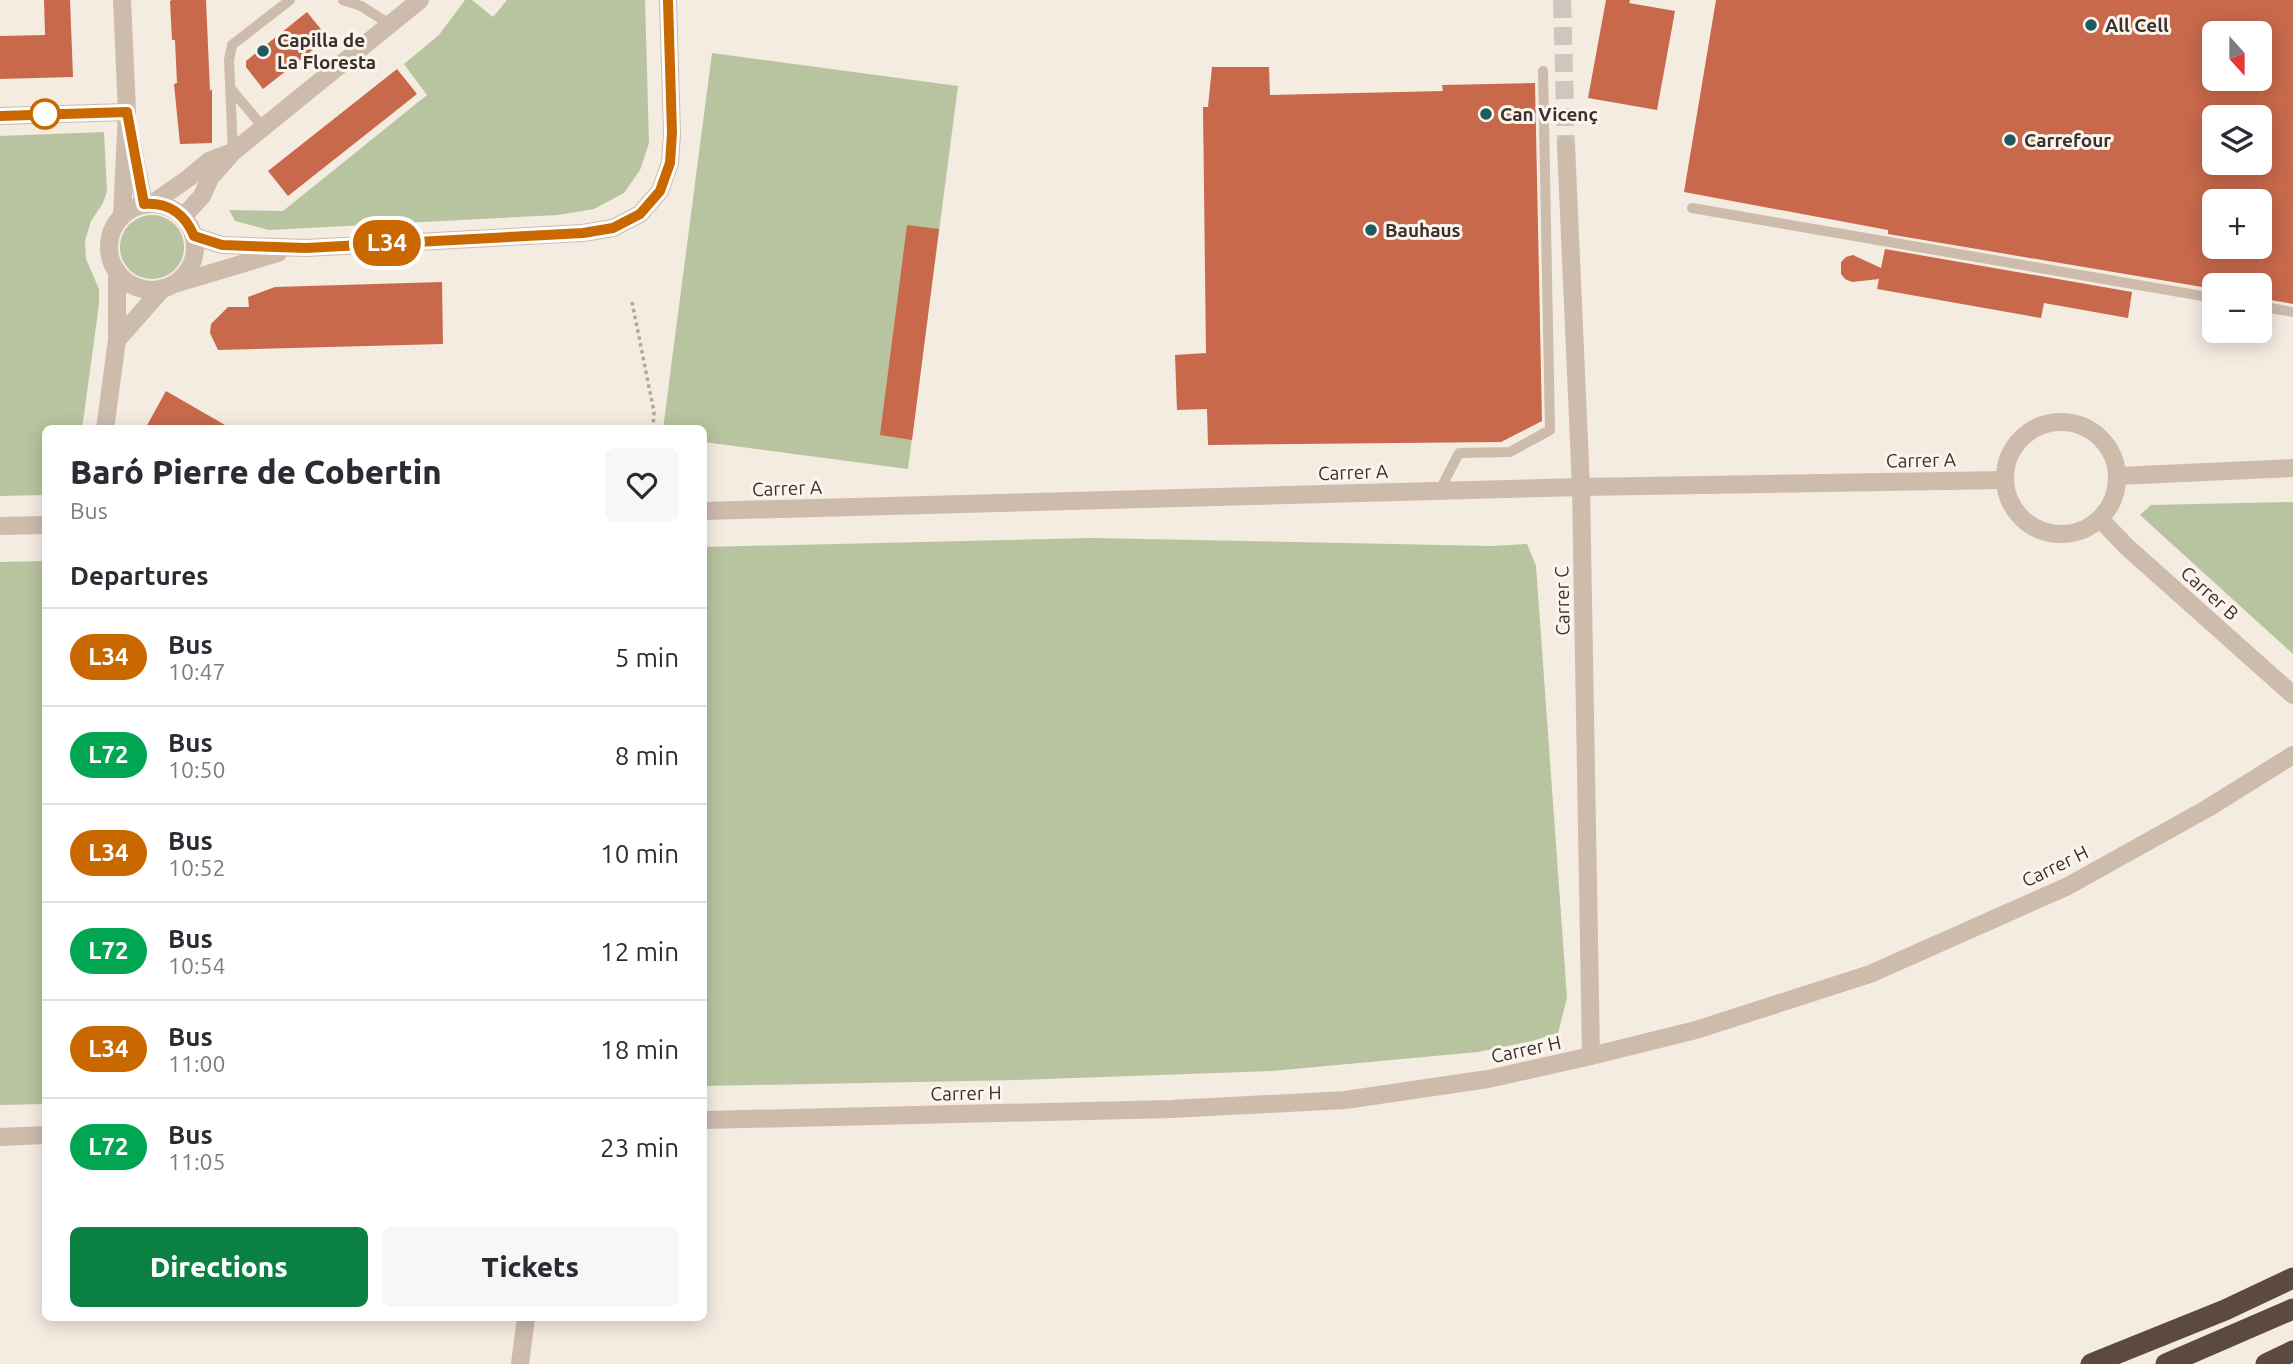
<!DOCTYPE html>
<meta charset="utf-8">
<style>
body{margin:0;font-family:Ubuntu,sans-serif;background:#f7f7f7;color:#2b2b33;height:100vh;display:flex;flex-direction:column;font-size:26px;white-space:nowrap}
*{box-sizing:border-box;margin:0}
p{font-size:23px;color:#7c7c81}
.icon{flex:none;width:38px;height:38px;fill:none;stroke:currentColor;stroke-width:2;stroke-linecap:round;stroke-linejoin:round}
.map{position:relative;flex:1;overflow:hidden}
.drawer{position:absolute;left:42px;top:425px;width:665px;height:896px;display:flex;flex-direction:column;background:#fff;border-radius:10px;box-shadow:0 4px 18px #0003}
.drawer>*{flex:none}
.badge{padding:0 14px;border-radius:23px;font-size:24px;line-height:46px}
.needle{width:46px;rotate:159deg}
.fabs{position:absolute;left:2202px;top:21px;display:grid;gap:14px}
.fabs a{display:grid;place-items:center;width:70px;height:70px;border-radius:10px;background:#fff;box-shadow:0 4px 18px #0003;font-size:35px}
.map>.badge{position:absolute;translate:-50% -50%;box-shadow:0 0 0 4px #fff}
h2{padding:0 28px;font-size:26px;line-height:63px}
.round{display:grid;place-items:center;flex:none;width:74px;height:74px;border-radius:10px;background:#f7f7f7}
.headline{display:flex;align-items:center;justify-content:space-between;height:119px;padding:0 28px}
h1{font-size:33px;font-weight:800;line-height:52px}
.cta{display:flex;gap:14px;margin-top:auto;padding:14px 28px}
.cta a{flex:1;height:80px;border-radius:10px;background:#0b8043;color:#fff;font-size:28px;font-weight:800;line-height:80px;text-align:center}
.cta a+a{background:#f7f7f7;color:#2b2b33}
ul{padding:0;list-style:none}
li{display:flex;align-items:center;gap:21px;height:98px;padding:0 28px;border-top:2px solid #e1e1e2}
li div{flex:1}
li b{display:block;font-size:26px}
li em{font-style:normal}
li .badge{min-width:77px;font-weight:700;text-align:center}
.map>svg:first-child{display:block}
</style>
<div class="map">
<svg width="2293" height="1364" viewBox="0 0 2293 1364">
<rect width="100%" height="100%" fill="#f4ebe1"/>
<g fill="#b8c4a0">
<polygon points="465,0 472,0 493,17 507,0 645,0 649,143 640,170 624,193 594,209 558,215 269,230 235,221 229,210 283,211 427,95 404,64 439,35"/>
<polygon points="712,53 958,86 908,469 704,442 704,429 663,429"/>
<polygon points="104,132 107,191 103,203 91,221 85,241 86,259 99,289 99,304 82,429 46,429 45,495 0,496 0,136"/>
<circle cx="152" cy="247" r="32"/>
<polygon points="2293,502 2293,654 2140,515 2151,505"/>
<polygon points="1092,538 1491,546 1527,544 1536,566 1567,998 1558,1033 1532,1041 1478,1052 1272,1071 1017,1080 704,1086 704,547"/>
<polygon points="45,561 45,1104 0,1105 0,562"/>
</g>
<g fill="#c8694b" fill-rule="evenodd">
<polygon points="44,0 70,0 73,77 0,79 0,36 45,35"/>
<polygon points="172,0 206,0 210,91 212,89 212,143 180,144 174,84 177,83 175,40 172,40 170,1"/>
<polygon points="1606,0 1630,0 1629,3 1675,11 1657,110 1588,98"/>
<path d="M 1716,0 L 2293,0 L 2293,304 L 2259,298 L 2259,285 L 2214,285 L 2214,289 L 1888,234 L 1888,230 L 1684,192 ZM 2214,33 L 2259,33 L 2259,79 L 2214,79 ZM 2214,117 L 2259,117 L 2259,163 L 2214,163 ZM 2214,201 L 2259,201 L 2259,247 L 2214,247 Z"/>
<polygon points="307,12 328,38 263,89 246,67 246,61"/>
<polygon points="1212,67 1269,67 1270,95 1443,91 1442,85 1535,83 1542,421 1501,442 1208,445 1207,409 1177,410 1175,355 1206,353 1203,107 1208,107"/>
<polygon points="397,69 417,94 288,196 268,171"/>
<polygon points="907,225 939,229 912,440 880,435"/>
<polygon points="1885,249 2132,292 2128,318 2044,303 2041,318 1877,289 1879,279 1852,282 1845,279 1841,274 1841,262 1846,257 1853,255 1881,268"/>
<polygon points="442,282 443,344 218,350 210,333 211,324 228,307 249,307 248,297 275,287"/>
<polygon points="166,391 232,429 145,429"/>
</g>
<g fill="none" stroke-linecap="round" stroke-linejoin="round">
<polyline stroke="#cfc6bd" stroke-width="18" stroke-dasharray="18 9" stroke-linecap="butt" points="1562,0 1566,145"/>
<polyline stroke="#b9a596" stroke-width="3.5" stroke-dasharray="3.5 3.5" stroke-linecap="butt" points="632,302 654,412 653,429"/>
<g stroke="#cdbbac" stroke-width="10">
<polyline points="343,0 361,6 391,25"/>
<polyline points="231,89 263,127"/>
<polyline points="233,152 229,60 232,45 290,0"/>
<polyline points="1692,208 2214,298"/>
<polyline points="2259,306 2293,312"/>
<polyline points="1440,490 1459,453 1510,452 1550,430 1543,71"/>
</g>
<g stroke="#cdbbac" stroke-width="18">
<polyline points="122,0 127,112 122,216"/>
<polyline points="0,116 127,112"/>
<polyline points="132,143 144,204"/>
<polyline points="1566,145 1581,487 1591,1056"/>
<polyline points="153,203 190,177 209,161 230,153"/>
<circle cx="152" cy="247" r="43"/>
<polyline points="183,217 202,196 210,178 233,152 420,0"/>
<polyline points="194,236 222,245 306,248 583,233 613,228 640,214 660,191 670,163 672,133 668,0"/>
<polyline points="178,283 278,253"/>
<polyline points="117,340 163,288"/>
<circle cx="2061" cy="478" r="56"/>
<polyline points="105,429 117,340 117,271"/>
<polyline points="2118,476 2293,468"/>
<polyline points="704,511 1581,487 2005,480"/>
<polyline points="2100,519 2127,547 2293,695"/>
<polyline points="0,526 46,525"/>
<polyline points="704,1120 1172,1109 1345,1100 1488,1079 1591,1056 1696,1030 1870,974 2068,886 2208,808 2293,755"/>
<polyline points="0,1137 46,1135"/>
<polyline points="520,1364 526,1318"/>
</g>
<g stroke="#5c4a42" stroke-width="21">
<polyline points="2091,1364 2225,1310 2293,1278"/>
<polyline points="2166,1364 2293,1309"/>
<polyline points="2266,1364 2293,1351"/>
</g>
</g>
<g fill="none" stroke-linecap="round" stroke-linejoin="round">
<defs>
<path id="line" d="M 0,116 L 127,112 L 144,204 C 168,202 185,214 194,236 L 222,245 L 306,248 L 583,233 L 613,228 L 640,214 L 660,191 L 670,163 L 672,133 L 668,0"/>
</defs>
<use href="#line" stroke="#fff" stroke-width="16"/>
<use href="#line" stroke="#ca6800" stroke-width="10"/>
</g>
<g fill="#1f5a5e" stroke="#fbf5ee" stroke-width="2.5">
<circle cx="2091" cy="25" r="7"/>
<circle cx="263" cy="51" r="7"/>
<circle cx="1486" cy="114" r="7"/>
<circle cx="2010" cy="140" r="7"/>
<circle cx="1371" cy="230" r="7"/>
</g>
<circle fill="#fff" stroke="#ca6800" stroke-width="3.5" cx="45" cy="114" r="14"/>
<g text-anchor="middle" stroke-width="6" stroke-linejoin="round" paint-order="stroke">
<g font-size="19" font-weight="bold" fill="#3b302b" stroke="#fbf5ee" text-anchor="start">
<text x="2105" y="32">All Cell</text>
<text x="277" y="47">Capilla de<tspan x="277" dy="22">La Floresta</tspan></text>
<text x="1500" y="121">Can Vicenç</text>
<text x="2024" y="147">Carrefour</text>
<text x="1385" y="237">Bauhaus</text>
</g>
<g font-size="19" fill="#3b302b" stroke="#fbf5ee">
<text transform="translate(1921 460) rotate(-1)" y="7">Carrer A</text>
<text transform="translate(1353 472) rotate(-2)" y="7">Carrer A</text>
<text transform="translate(787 488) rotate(-2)" y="7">Carrer A</text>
<text transform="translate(2210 593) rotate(42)" y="7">Carrer B</text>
<text transform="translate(1562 601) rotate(-91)" y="7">Carrer C</text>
<text transform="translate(2055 866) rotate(-26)" y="7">Carrer H</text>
<text transform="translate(1526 1049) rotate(-12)" y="7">Carrer H</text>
<text transform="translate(966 1093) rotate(-1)" y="7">Carrer H</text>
</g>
</g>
</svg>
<div class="fabs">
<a><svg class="needle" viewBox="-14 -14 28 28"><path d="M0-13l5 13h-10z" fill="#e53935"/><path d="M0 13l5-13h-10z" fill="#7c7c81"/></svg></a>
<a><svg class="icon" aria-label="layers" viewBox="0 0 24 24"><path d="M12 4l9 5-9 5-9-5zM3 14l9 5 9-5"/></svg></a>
<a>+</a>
<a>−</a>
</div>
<b class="badge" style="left:387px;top:243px;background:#ca6800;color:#fff">L34</b>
<section class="drawer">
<div class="headline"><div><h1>Baró Pierre de Cobertin</h1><p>Bus</p></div><a class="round"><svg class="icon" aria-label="heart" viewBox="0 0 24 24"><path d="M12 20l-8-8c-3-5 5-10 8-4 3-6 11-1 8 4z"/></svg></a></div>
<h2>Departures</h2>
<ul>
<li><span class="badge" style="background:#ca6800;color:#fff">L34</span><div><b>Bus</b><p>10:47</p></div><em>5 min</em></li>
<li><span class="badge" style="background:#00a651;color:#fff">L72</span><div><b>Bus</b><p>10:50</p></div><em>8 min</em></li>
<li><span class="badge" style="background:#ca6800;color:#fff">L34</span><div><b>Bus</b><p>10:52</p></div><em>10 min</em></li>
<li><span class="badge" style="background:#00a651;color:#fff">L72</span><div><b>Bus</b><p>10:54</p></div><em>12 min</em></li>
<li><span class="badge" style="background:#ca6800;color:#fff">L34</span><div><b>Bus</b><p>11:00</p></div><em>18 min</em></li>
<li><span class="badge" style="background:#00a651;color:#fff">L72</span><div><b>Bus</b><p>11:05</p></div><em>23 min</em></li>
</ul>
<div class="cta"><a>Directions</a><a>Tickets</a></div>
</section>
</div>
